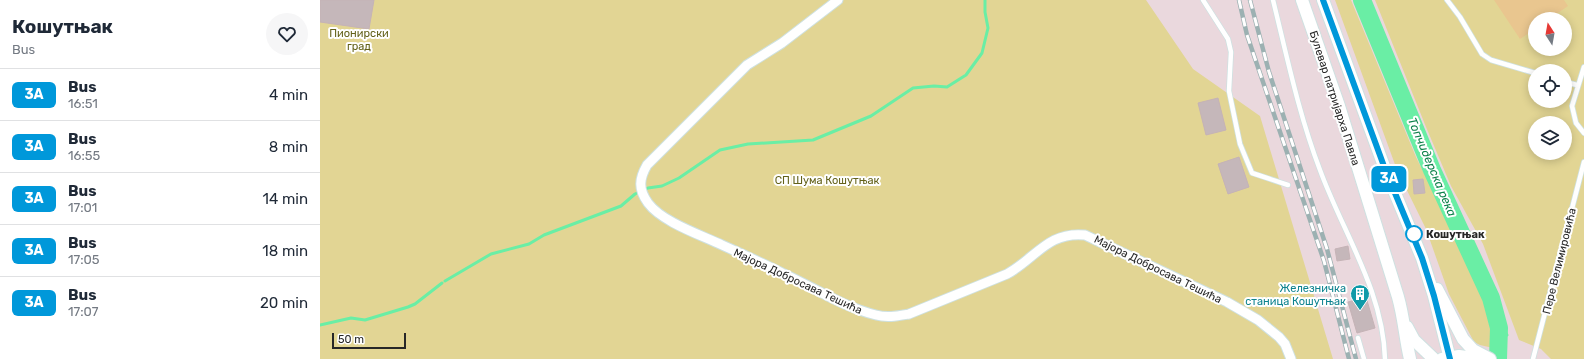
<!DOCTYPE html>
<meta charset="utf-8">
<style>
body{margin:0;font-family:Rubik,sans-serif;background:#f6f6f7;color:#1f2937;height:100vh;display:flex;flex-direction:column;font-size:15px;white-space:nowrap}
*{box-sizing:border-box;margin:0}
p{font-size:13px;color:#747a83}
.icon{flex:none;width:22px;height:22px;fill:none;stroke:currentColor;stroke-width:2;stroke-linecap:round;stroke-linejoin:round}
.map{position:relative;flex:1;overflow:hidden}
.details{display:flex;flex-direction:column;background:#fff;width:320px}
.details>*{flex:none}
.badge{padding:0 8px;border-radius:6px;font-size:14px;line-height:26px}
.needle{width:26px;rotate:349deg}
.tools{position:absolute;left:1208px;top:12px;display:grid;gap:8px}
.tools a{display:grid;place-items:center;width:44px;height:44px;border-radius:50%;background:#fff;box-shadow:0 2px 10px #0003;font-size:20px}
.scale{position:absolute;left:12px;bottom:10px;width:74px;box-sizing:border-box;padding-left:4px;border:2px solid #272727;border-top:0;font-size:11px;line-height:14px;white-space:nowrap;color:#272727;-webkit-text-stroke:3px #fff;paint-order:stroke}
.map>.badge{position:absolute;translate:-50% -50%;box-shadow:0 0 0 2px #fff}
.round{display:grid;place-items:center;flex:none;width:42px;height:42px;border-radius:21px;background:#f6f6f7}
.summary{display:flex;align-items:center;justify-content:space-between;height:68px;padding:0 12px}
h1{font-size:19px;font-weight:700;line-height:30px}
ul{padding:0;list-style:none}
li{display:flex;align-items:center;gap:12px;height:52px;padding:0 12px;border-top:1px solid #e0e1e3}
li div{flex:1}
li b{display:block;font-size:15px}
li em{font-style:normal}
li .badge{min-width:44px;font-weight:700;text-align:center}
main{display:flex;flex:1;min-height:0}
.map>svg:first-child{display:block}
</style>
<main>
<section class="details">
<div class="summary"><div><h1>Кошутњак</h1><p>Bus</p></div><a class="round"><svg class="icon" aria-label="heart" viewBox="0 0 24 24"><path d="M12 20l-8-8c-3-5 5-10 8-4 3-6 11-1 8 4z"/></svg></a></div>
<ul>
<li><span class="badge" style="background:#0098da;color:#fff">3A</span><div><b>Bus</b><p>16:51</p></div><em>4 min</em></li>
<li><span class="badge" style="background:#0098da;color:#fff">3A</span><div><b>Bus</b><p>16:55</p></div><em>8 min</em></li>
<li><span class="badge" style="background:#0098da;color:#fff">3A</span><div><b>Bus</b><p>17:01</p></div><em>14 min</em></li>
<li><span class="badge" style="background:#0098da;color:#fff">3A</span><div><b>Bus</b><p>17:05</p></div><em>18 min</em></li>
<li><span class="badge" style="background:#0098da;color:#fff">3A</span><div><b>Bus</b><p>17:07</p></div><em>20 min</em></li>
</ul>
</section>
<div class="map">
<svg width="1264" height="359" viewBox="0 0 1264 359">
<rect width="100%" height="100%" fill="#ead8dd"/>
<g fill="#e2d594" fill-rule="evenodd">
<polygon points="0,0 826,0 873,69 940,116 1013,359 0,359"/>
<polygon points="1015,0 1031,0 1096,157 1157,280 1170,310 1173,348 1160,345 1154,342 1129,294 1106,229 1077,170"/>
<path d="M 1055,0 L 1264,0 L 1264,359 L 1231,359 L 1221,349 L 1199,340 L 1163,244 L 1131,186 L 1106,127 ZM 1215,19 L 1245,19 L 1245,49 L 1215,49 ZM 1215,71 L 1245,71 L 1245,101 L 1215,101 ZM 1215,123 L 1245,123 L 1245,153 L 1215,153 Z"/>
</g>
<polygon fill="#e9c68f" points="1174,0 1244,0 1248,6 1229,19 1215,19 1215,29 1200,39"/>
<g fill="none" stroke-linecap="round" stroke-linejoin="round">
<g stroke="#6aeea5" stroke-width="3">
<polyline points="125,281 171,254 209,244 224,235 301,206 315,194 328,188 342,186 359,178 400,150 428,144 493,140 551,116 593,88 614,86 627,87 646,75 662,53 668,28 665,12 665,0"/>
<polyline points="1176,317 1187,335"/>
<polyline points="0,325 31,318 45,320 88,307 95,304 122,283"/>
</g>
<polyline stroke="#6aeea5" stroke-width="18" points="1042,0 1112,170 1171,298 1179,328 1178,359"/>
</g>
<g fill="#c5b7ba" stroke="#c5b3b6">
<polygon points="0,0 54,0 49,29 0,22"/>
<polygon points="898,98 906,130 886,135 878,103"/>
<polygon points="919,157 929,187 908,194 898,164"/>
<polygon points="1103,179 1105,193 1094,194 1093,180"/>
<polygon points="1028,246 1030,259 1017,261 1015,249"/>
<polygon points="1046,297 1055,328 1037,333 1028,302"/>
</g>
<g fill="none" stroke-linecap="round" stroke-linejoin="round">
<defs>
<g id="lane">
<polyline points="883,0 908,39 911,52 909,91 920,144 932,173 968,185"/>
<path d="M 953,0 C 967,57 979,115 1000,170 C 1023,233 1063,290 1065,359"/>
<polyline points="1127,0 1140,17 1162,54 1171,60 1215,73"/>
<polyline points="1264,67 1252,106 1256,123 1264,133"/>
<polyline points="1245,82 1257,85"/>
<polyline points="1038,338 1044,359"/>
<polyline points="1213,359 1264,162"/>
</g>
<path id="street" d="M 518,0 L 462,43 L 427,65 L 327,165 C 319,179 318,189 328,203 C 342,222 381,235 402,245 C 422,254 442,263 462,273 C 493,287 523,307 556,315 C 567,318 577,316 589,314 L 687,274 C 715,259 728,231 765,235 L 907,302 L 938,320 L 959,337 L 965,344 L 971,359"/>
<g id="secondary">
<path d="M 982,0 L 1019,106 L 1078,297 C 1084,318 1085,338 1090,359"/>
<polyline points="1003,0 1065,169 1102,258 1114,296 1130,359"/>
<polyline points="1117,289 1143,339 1153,350 1170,359"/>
<polyline points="1087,327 1094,340 1114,359"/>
<polyline points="1122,359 1139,356 1161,359"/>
</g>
</defs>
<use href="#lane" stroke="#cee1e1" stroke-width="6"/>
<use href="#street" stroke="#cee1e1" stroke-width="11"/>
<use href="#secondary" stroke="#cee1e1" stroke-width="14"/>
<use href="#lane" stroke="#fff" stroke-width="4.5"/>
<use href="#street" stroke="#fff" stroke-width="9"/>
<use href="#secondary" stroke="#fff" stroke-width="12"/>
<defs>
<g id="rail">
<polyline points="919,0 927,35 1004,261 1029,359"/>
<polyline points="930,0 949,72 1007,249 1036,359"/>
</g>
</defs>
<use href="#rail" stroke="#9cb1b2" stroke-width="4.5"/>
<use href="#rail" stroke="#fff" stroke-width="3" stroke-dasharray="9" stroke-linecap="butt"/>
</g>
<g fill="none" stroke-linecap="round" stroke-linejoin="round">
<defs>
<polyline id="line" points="1003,0 1065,169 1102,258 1114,296 1130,359"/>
</defs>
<use href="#line" stroke="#fff" stroke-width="9"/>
<use href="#line" stroke="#0098da" stroke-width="6"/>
</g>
<defs>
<symbol id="building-pin" viewBox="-11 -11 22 30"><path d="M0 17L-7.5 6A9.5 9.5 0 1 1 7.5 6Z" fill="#0f9aa8" stroke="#fff"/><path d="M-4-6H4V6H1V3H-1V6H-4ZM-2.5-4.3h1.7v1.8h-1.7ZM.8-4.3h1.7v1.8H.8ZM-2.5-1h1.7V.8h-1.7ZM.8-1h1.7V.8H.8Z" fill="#fff"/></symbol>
</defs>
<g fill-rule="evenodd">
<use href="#building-pin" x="1029" y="283" width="22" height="30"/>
</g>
<circle fill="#fff" stroke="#0098da" stroke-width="2" cx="1094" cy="234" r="8"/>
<g text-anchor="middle" stroke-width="4" stroke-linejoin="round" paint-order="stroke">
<g font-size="11" fill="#636119" stroke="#fff">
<text x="39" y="37">Пионирски<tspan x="39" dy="13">град</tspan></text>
<text x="507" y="184">СП Шума Кошутњак</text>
</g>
<g font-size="11" fill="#272727" stroke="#fff">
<text transform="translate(1015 98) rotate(72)" y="4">Булевар патријарха Павла</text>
<text transform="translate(1239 261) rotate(-76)" y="4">Пере Велимировића</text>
<text transform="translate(838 269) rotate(26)" y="4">Мајора Добросава Тешића</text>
<text transform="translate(478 281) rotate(25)" y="4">Мајора Добросава Тешића</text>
</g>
<g font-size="11" font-weight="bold" fill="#272727" stroke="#fff" text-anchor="start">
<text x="1106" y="238">Кошутњак</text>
</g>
<g font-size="11" fill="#0d838f" stroke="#fff" text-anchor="end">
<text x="1026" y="292">Железничка<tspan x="1026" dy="13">станица Кошутњак</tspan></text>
</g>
<g font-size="12" font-style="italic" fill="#0e824b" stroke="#fff">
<text transform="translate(1112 167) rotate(67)" y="4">Топчидерска река</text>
</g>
</g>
</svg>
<div class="tools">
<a><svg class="needle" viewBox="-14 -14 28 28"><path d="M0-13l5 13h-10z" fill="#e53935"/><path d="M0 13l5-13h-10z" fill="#747a83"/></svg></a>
<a><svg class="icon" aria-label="locate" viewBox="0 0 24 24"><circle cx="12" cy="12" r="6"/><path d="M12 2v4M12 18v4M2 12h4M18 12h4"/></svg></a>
<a><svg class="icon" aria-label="layers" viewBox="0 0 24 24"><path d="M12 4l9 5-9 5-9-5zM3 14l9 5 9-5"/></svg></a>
</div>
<div class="scale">50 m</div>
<b class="badge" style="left:1069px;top:179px;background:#0098da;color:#fff">3A</b>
</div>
</main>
